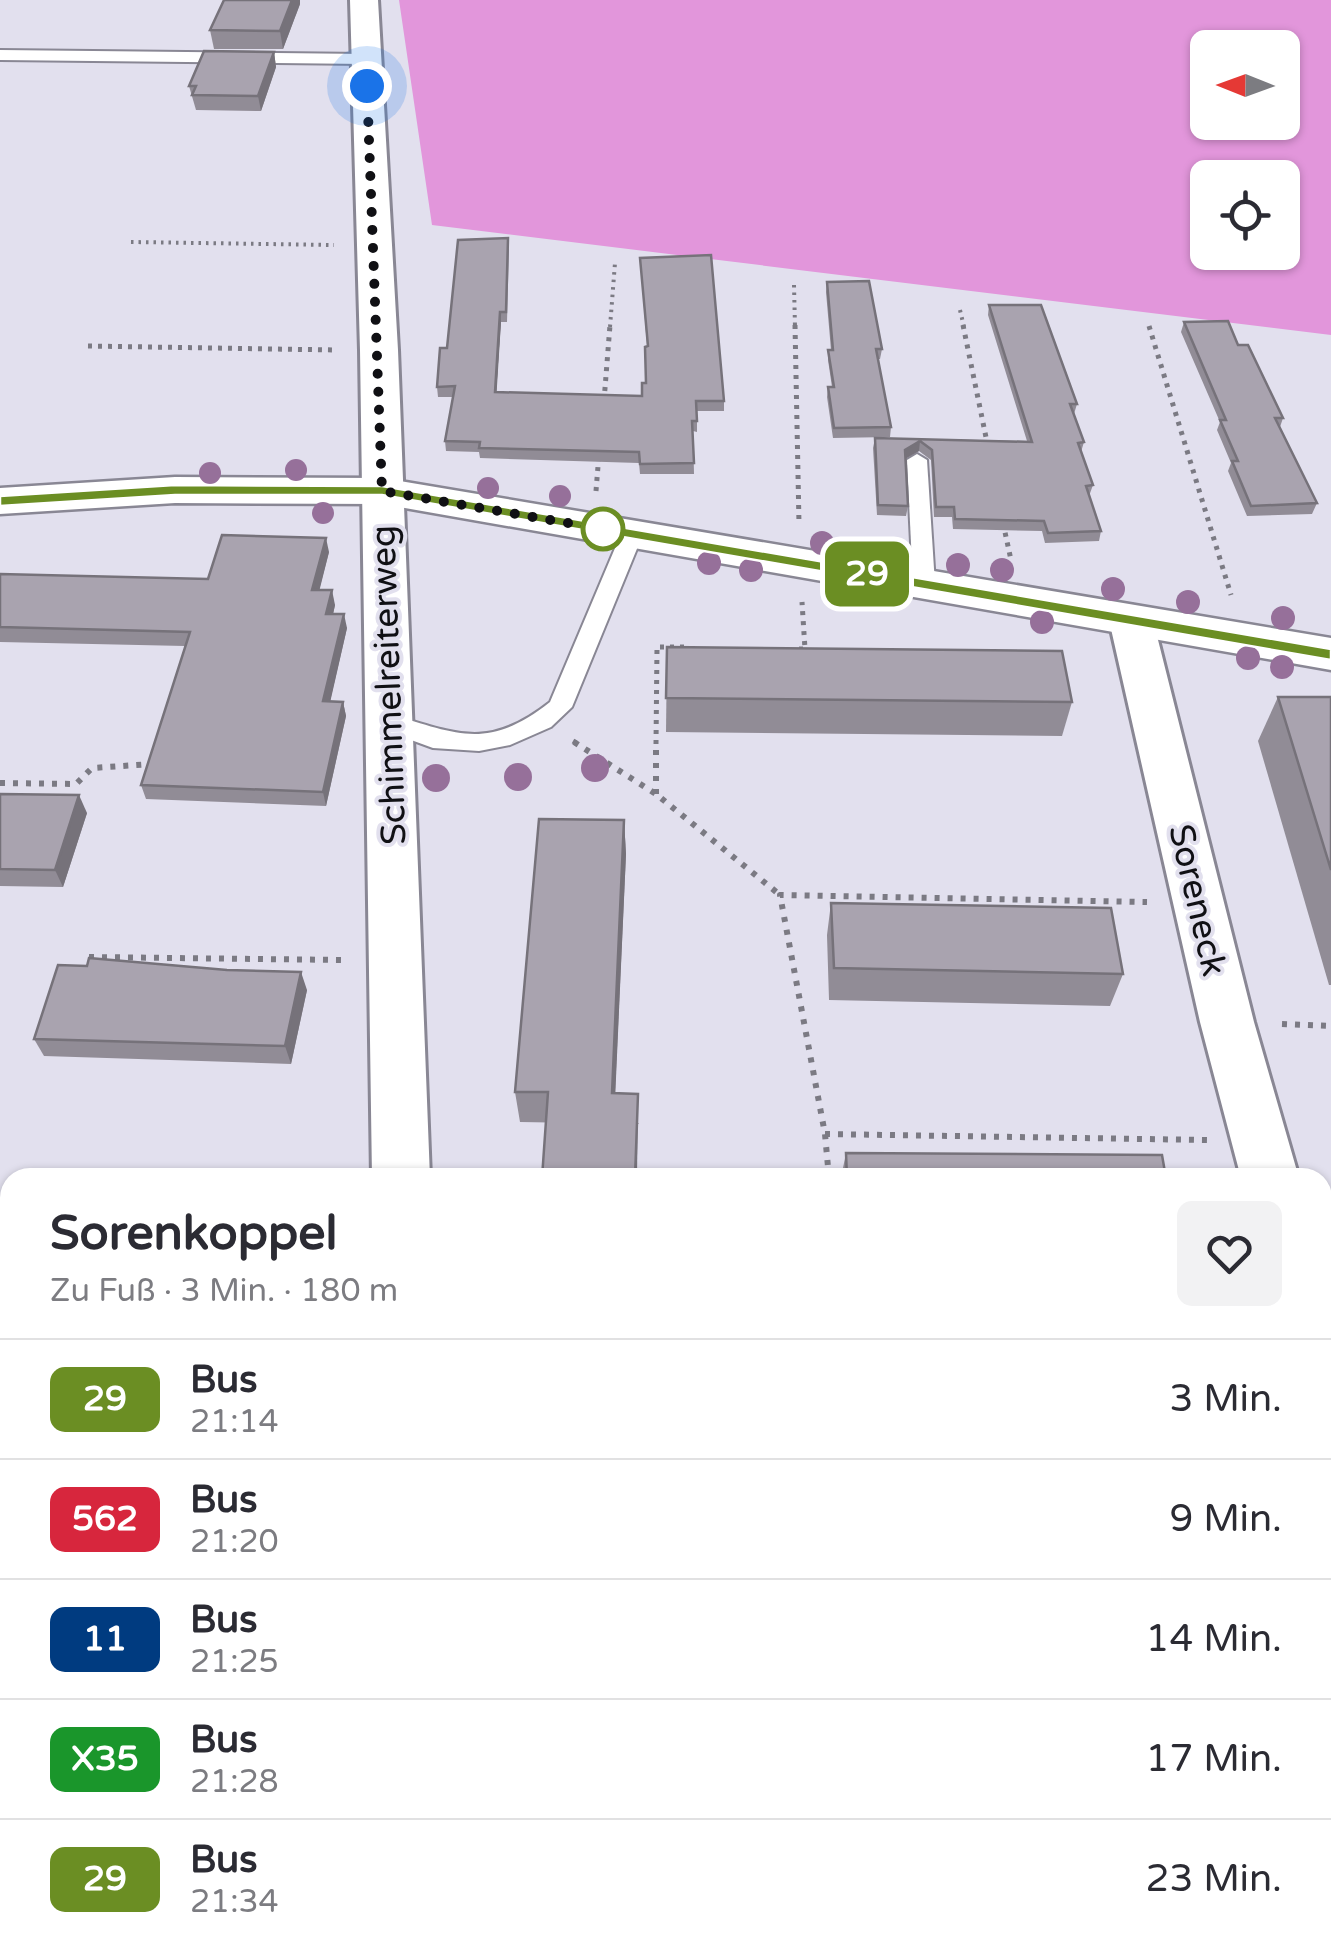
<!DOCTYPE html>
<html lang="de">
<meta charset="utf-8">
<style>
body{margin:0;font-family:"Varela Round",sans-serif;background:#f2f2f3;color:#2b2b33;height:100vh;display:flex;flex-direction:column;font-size:38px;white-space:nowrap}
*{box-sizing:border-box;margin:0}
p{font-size:32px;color:#7c7c81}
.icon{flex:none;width:55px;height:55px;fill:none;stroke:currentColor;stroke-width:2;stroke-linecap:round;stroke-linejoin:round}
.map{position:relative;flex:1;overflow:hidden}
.side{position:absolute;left:0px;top:1168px;width:1332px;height:792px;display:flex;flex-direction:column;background:#fff;border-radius:30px 30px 0 0;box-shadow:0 2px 8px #0004}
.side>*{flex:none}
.badge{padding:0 20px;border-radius:15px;font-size:35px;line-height:65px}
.needle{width:65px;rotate:271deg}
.fabs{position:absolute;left:1190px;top:30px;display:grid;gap:20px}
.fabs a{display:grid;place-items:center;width:110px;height:110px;border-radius:15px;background:#fff;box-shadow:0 2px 8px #0004;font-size:50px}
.you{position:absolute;width:50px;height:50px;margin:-25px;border:8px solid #fff;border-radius:50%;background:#1a73e8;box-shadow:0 0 0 15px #1a73e833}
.map>.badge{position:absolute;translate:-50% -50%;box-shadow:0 0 0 5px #fff}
.round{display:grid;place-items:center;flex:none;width:105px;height:105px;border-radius:15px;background:#f2f2f3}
.summary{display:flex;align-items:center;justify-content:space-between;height:170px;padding:0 50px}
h1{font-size:48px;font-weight:700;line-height:75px}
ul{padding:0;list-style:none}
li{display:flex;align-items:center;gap:30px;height:120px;padding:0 50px;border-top:2px solid #e1e1e2}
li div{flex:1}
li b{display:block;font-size:38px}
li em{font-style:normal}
li .badge{min-width:110px;font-weight:700;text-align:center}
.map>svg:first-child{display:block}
</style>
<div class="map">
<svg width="1331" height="1958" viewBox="0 0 1331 1958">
<rect width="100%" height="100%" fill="#e2e0ee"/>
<path fill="#e296db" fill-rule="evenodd" d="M 399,0 L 1331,0 L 1331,335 L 432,225 ZM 1208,48 L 1282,48 L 1282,122 L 1208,122 ZM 1208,178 L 1282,178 L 1282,252 L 1208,252 Z"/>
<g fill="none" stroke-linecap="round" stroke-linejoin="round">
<defs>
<g id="lane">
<polygon points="0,50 366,54 374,59 366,64 0,60"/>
<polygon points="917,454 927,460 935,584 924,591 913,584 907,460"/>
<path d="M 632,527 L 643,534 L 572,707 L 551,727 L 510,745 L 479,751 L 433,748 L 381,729 L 378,723 L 390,714 C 457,734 488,751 550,702 L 621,534 Z"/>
</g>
<g id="street">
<polygon points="350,0 378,0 398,350 430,1178 372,1178 360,350"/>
<polygon points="1131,605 1146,610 1153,620 1254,1022 1299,1178 1241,1178 1200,1022 1109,620 1116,610"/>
<polygon points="1322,1395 1331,1399 1331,1498 1322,1494"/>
<polygon points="1331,1682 1331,1755 1322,1758 1322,1685"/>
<rect x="383" y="1950" width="76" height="8"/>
</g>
<polygon id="secondary" points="175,477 382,478 1331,638 1331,670 382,504 175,503 0,514 0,488"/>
</defs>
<use href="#lane" stroke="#898794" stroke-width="4"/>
<use href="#street" stroke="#898794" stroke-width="6"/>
<use href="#secondary" stroke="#898794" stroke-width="5"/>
<g stroke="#7b7a83" stroke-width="4" stroke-dasharray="2.5 5" stroke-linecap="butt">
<polyline points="131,242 334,245"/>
<polyline points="794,285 795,327"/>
<polyline points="960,310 964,327"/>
<polyline points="610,327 615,263"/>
</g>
<g stroke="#7b7a83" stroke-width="5" stroke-dasharray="4 6" stroke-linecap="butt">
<polyline points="795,325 799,524"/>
<polyline points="963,325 988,447"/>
<polyline points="1149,326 1231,595"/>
<polyline points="88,346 336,350"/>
<polyline points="604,401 610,325"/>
<polyline points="596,491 599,454"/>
<polyline points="1003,523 1011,560"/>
<polyline points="799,649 805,649 802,602"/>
<polyline points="573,741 578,744"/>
<polyline points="656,744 657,647 687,647"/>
</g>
<g stroke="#7b7a83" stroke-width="6" stroke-dasharray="5 8" stroke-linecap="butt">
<polyline points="574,742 656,794 780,895"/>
<polyline points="0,783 76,784 92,768 152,764"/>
<polyline points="656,794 656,742"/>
<polyline points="89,957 343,960"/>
<polyline points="1282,1024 1331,1026"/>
<polyline points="825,1134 1207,1140"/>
<polyline points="829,1178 825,1134 780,895 1147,902"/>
</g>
<g stroke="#7b7a83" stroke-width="8" stroke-dasharray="6 10" stroke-linecap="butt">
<polyline points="0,1525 10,1526"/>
<polyline points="1322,1914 1331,1954"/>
<polyline points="0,1953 136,1958"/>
</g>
<use href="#lane" fill="#fff" fill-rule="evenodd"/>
<use href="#street" fill="#fff" fill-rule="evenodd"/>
<use href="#secondary" fill="#fff" fill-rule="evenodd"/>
</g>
<g fill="#96709a">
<circle cx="296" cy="470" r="11"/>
<circle cx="210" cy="473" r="11"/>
<circle cx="488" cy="488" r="11"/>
<circle cx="560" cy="496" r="11"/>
<circle cx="323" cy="513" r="11"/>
<circle cx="822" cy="543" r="12"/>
<circle cx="890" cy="554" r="12"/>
<circle cx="709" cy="563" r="12"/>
<circle cx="958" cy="565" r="12"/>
<circle cx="751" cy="570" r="12"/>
<circle cx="1002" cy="570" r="12"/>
<circle cx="1113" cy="589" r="12"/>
<circle cx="1188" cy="602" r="12"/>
<circle cx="1283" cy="618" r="12"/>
<circle cx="1042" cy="622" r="12"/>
<circle cx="1248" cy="658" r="12"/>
<circle cx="1282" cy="667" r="12"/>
<circle cx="595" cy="768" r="14"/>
<circle cx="518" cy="777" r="14"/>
<circle cx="436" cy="778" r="14"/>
</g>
<g fill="#918c96">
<polygon points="224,0 300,0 300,4 283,49 214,49 210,30"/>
<polygon points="274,52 276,67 261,111 196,110 189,86"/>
<polygon points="509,248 507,322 501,322 496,392 642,396 646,383 647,346 640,258 724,401 724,411 697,411 697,432 693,431 694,474 640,474 639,463 480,458 479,452 446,451 445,441 453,397 438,397 437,387 447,348"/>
<polygon points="827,282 882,349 880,359 878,359 891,427 890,437 833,438 827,397 828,387 832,387 828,360 828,350 831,350 826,292"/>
<polygon points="989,305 1077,404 1074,414 1084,442 1081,452 1093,485 1089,496 1101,531 1099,541 1045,543 1042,531 953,529 952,517 934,517 931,460 919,451 905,459 908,506 906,516 877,515 873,448 875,438 1027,441 988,315"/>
<polygon points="1184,322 1283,418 1280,427 1317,503 1312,514 1247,516 1228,471 1231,463 1217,430 1220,422 1181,332"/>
<polygon points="329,552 319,590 335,605 333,614 347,628 330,701 343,702 346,716 326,806 146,799 141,785 185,646 0,642 0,574 208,579"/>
<polygon points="667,647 1072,702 1062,736 666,732"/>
<polygon points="1278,697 1331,697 1331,985 1329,985 1258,741"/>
<polygon points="0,794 87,813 63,887 0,886"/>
<polygon points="624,820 626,854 615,1093 639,1124 520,1122 515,1092"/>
<polygon points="831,903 1123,974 1110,1006 829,1000 827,935"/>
<polygon points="87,966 307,990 291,1064 44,1056 34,1039"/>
<polygon points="846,1153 1166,1178 841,1178"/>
<rect x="0" y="1233" width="10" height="108"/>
<rect x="0" y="1571" width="10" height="133"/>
</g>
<g fill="#76727a">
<polygon points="292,0 300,0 300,4 283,49 280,31"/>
<polygon points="274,52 276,67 261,111 258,96"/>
<polygon points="500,312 501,322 496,402 495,392"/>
<polygon points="920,441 919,451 903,460 905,450"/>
<polygon points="326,538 329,552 316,604 312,590"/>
<polygon points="332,590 335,605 330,628 326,614"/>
<polygon points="344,614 347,628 327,716 323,701"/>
<polygon points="343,702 346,716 326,806 323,792"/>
<polygon points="79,795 87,813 63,887 55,870"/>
<polygon points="624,820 626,854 614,1123 612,1093"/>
<polygon points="301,972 307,990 291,1064 285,1046"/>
<polygon points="638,1094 637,1178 635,1178"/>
</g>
<g fill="#a9a3af" stroke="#76727a" stroke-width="2.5">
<polygon points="224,0 292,0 280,31 210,30"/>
<polygon points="204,51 274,52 258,96 192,95 196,86 189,86"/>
<polygon points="508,238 506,312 500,312 495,392 642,396 642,383 646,383 645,347 648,346 640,258 711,255 724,401 696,401 697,421 692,421 694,463 640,464 639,452 479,448 480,442 445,441 455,386 437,387 440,348 447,348 458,240"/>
<polygon points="869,281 882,349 876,349 891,427 834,428 828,387 834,387 828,350 833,350 827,282"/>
<polygon points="989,305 1041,305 1077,404 1070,404 1084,442 1078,443 1093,485 1086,486 1101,531 1048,533 1044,521 955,519 954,507 936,507 932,450 920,441 905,450 908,506 878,505 875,438 1032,442"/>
<polygon points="1228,321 1238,345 1248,345 1283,418 1275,418 1317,503 1251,506 1232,461 1238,461 1220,420 1226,420 1184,322"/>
<polygon points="222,535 326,538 312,590 332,590 326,614 344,614 323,701 343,702 323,792 141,785 190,632 0,627 0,574 208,579"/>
<polygon points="667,647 1062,651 1072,702 666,698"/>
<polygon points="1278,697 1331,697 1331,870"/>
<polygon points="0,794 79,795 55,870 0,869"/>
<polygon points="539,819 624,820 612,1093 638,1094 635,1178 542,1178 548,1092 515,1092"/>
<polygon points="831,903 1111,908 1123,974 834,968"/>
<polygon points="89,958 227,970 301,972 285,1046 34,1039 58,965 87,966"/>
<polygon points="846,1153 1162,1155 1166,1178 847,1178"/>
<rect x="0" y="1233" width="10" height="95"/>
<rect x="0" y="1571" width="10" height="124"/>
</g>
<polygon fill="#6b8e23" stroke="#fff" stroke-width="2.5" points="175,485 382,486 1331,649 1331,660 382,495 175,495 0,506 0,496"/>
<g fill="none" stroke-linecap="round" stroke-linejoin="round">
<polyline stroke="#101014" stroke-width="10" stroke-dasharray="0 18" points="367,86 382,491 603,529"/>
</g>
<circle fill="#fff" stroke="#6b8e23" stroke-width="5" cx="603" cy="529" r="20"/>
<g text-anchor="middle" stroke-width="8" stroke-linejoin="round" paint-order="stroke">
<g font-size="35" fill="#101014" stroke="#e2e0ee">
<text transform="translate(388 685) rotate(-92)" y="12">Schimmelreiterweg</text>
<text transform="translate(1198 900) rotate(77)" y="12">Soreneck</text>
</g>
</g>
</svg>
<div class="fabs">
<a><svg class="needle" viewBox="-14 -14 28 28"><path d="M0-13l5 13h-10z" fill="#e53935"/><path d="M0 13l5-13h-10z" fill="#7c7c81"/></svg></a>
<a><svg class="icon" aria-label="locate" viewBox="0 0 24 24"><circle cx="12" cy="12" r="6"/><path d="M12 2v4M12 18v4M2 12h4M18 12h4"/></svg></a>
</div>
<div class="you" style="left:367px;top:86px"></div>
<b class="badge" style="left:867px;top:574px;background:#6b8e23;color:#fff">29</b>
<section class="side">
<div class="summary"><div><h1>Sorenkoppel</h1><p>Zu Fuß · 3 Min. · 180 m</p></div><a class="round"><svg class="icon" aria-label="heart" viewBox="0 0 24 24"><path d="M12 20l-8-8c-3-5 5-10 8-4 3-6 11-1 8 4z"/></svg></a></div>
<ul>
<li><span class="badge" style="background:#6b8e23;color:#fff">29</span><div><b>Bus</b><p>21:14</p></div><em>3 Min.</em></li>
<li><span class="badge" style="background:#d7263d;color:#fff">562</span><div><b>Bus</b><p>21:20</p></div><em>9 Min.</em></li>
<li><span class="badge" style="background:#003b80;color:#fff">11</span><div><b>Bus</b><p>21:25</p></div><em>14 Min.</em></li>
<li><span class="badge" style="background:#1a962b;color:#fff">X35</span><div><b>Bus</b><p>21:28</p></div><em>17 Min.</em></li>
<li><span class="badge" style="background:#6b8e23;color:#fff">29</span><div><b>Bus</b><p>21:34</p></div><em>23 Min.</em></li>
</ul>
</section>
</div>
